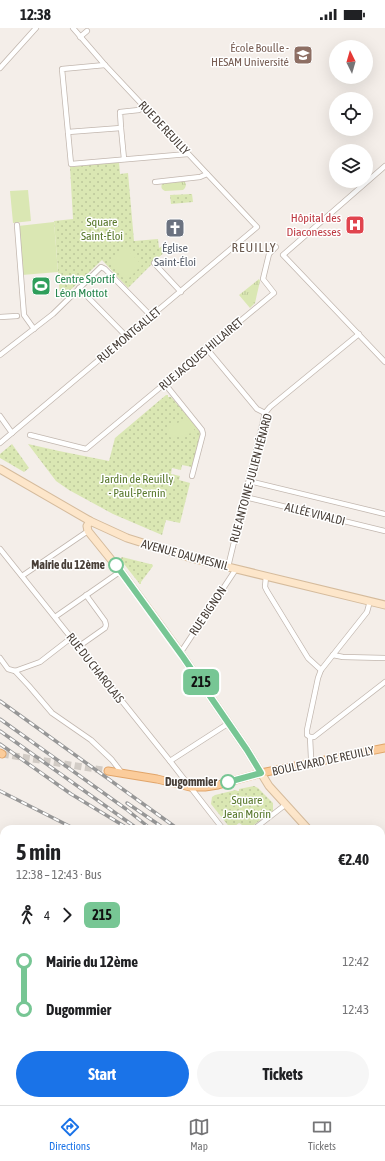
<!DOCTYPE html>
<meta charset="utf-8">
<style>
body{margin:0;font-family:"Asap Condensed",sans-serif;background:#f6f6f6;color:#202124;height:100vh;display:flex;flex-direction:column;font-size:15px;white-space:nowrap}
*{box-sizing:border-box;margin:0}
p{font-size:13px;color:#757577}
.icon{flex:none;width:22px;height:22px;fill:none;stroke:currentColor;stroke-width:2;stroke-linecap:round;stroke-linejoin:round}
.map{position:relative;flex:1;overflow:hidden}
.sheet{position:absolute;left:0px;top:797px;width:385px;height:280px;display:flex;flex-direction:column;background:#fff;border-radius:12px 12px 0 0;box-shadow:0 4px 16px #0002}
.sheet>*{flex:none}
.badge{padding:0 8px;border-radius:6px;font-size:14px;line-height:26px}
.needle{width:26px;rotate:355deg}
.buttons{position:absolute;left:329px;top:12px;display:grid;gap:8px}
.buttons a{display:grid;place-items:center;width:44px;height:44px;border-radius:50%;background:#fff;box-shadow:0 4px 16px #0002;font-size:20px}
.map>.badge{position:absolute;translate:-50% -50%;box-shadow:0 0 0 2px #fff}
.legs{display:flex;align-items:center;gap:6px;height:44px;padding:0 16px;font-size:13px}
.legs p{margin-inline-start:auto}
.overview{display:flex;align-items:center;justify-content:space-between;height:68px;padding:0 16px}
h1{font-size:22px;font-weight:700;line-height:30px}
.action{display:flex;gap:8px;margin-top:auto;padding:8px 16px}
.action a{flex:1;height:46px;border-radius:24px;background:#1a73e8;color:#fff;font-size:16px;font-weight:700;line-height:46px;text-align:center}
.action a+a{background:#f6f6f6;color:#202124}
ul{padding:0 16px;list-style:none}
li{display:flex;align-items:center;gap:14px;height:48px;font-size:15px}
li i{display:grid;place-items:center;width:6px;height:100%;margin:0 5px;background:currentColor}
li i::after{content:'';width:10px;height:10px;margin:-5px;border:3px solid;border-radius:50%;background:#fff}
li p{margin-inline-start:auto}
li:first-child i{background:linear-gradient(#0000 50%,currentColor 0)}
li:last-child i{background:linear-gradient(currentColor 50%,#0000 0)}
.status{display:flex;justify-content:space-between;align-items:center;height:28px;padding:0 20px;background:#fff;direction:ltr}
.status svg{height:11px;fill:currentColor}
.tab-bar{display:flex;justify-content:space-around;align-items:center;height:56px;border-top:1px solid #e0e0e0;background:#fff;font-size:11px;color:#757577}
.tab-bar a{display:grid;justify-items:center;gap:2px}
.tab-bar .on{color:#1a73e8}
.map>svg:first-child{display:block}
</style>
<div class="status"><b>12:38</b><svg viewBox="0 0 49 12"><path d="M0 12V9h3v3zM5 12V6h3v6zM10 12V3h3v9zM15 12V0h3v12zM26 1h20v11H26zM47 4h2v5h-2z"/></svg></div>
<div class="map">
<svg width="385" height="1077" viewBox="0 0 385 1077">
<defs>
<pattern id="grass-tufts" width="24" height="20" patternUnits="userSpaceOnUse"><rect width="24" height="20" fill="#dae7b3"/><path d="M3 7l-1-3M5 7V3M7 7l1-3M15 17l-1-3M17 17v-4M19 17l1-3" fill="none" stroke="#bcc79b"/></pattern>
<pattern id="park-dots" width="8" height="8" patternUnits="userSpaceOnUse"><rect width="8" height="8" fill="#dae7b3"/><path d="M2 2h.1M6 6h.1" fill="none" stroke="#bcc79b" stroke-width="1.8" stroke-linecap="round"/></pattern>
</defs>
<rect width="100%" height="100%" fill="#f4eee9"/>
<g fill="url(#grass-tufts)">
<path d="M 182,152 L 185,154 L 186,157 L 185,160 L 183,162 L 165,163 C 161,161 161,159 162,156 L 164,154 Z"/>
<polygon points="259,251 260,253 255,275 250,280 239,267"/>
</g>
<g fill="url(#park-dots)">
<polygon points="119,134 120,146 128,145 134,213 158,211 159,220 167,215 171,219 159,229 128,260 102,232 61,271 60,268 54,193 73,191 70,139"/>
<polygon points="192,166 193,174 171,176 170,167"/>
<polygon points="166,367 168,367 168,369 171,369 201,404 192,439 182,437 181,442 172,440 171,446 180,448 179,452 190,455 180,495 166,492 162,507 113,486 69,462 56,453 28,416 59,423 109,433 115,410"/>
<polygon points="12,416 29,440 24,444 0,430 0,426"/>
<polygon points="122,529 150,536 152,536 153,538 141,554 141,556 139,556 139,555 120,531"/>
<polygon points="254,758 258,760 273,775 273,783 248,801 245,801 241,796 239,795 231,801 211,776 212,769 215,767 236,762 237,763 239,763 239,761"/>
</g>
<g fill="#dae7b3">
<polygon points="28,162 31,193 13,195 10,163"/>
<polygon points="54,194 58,244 22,247 18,198"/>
<polygon points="124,218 142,237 126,253 108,234"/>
<polygon points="186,391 196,404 171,410 165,401"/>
</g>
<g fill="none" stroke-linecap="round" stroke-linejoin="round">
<polyline stroke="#d1cbc5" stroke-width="7" stroke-dasharray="7 3.5" stroke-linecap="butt" points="2,726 108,743"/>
<defs>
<g id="street">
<polyline points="80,9 87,3"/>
<polyline points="105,37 62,41 71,136 188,126"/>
<polyline points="0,40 36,0"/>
<polyline points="121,100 124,131"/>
<polyline points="68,104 121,100 120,84 139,82 144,78"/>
<polyline points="385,138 283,227 385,334"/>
<polyline points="155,154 200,149 207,146"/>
<polyline points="17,197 24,287 34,301"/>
<polyline points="154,235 181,264"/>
<polyline points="79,260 127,309"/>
<polyline points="0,289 17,288"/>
<polyline points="207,321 257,381 265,385"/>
<polyline points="0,327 53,286 101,239 105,241 151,288"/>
<polyline points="165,356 202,402 203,406 192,448"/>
<polyline points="0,388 12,405"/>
<polyline points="30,407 86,421 274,265 263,251 269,226 276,219"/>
<polyline points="0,415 257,199 105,37 73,0"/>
<polyline points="249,453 385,486"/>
<polyline points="245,469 385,503"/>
<polyline points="0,521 170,733 223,801"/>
<polyline points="228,539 265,385 270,379 359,306"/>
<polyline points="22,548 88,503"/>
<polyline points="266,548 265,559 267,563 308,630 321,642"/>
<polyline points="370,573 367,584 321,642 318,650 307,702 307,707 310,709 314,709 385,654"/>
<polyline points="55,589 121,543"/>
<polyline points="78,619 105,600 106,597 105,593 86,567"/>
<polyline points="179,623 183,621 236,541"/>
<polyline points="333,627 343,629 385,630"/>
<polyline points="0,630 8,641 15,643 40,634 71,610"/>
<polyline points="15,643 29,658 52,685 91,712 112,732 122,745"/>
<polyline points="310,709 311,730"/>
<polyline points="170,733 229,695"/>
<polyline points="254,801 285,777"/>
<polyline points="381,931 385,931"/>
<polyline points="381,999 385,1004"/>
<polyline points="0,1024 4,1027"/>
<polyline points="0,1044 4,1040"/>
<polyline points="66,1073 72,1077"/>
</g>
<g id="secondary">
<polyline points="0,441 90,493 127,510 191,530 385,577"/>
<polyline points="90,493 87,498 88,503 122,545 179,623 247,722 269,758 308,801"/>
<polyline points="381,877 385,882"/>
<polyline points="381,910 385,909"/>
<polyline points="115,1073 119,1077"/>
<polyline points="96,1077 100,1073"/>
</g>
<g id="primary">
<polyline points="0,725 2,726"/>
<polyline points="108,743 157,751 190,759 205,759 218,757 261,745 385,720"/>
</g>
</defs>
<use href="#street" stroke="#c2b7af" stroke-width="6"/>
<use href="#secondary" stroke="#d5bb9c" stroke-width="9"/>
<use href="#primary" stroke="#e1a56a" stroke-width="9"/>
<use href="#street" stroke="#fff" stroke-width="4.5"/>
<use href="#secondary" stroke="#fde6ca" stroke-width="7"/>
<use href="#primary" stroke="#fbcc9b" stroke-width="7"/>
<defs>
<g id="rail">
<polyline points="0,673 178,801"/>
<polyline points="0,691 126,781 151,801"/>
<polyline points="0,703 138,801"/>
<polyline points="0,716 71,766 129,801"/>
<polyline points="0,763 75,801"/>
<polyline points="127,775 165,801"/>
<polyline points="0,818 4,820"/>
<polyline points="0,828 4,830"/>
<polyline points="0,846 4,848"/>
<polyline points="0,857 4,859"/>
<polyline points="381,1015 385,1020"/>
<polyline points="381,1037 385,1041"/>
<polyline points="381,1048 385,1052"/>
<polyline points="322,1073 325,1077"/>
<polyline points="331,1073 334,1077"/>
<polyline points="361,1073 364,1077"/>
</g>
</defs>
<use href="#rail" stroke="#979797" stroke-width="3.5"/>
<use href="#rail" stroke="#fff" stroke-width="2" stroke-dasharray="6" stroke-linecap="butt"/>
</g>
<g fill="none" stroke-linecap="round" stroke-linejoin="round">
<defs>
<polyline id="line-1" points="116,537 183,629 247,722 261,745 228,754"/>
</defs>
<use href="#line-1" stroke="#fff" stroke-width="9"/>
<use href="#line-1" stroke="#77c694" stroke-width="6"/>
</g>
<defs>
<symbol id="university-square" viewBox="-11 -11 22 22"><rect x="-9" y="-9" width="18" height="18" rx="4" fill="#8d6e63" stroke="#fff"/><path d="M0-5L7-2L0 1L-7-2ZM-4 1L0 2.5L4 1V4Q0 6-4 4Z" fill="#fff"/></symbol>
<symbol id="hospital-square" viewBox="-11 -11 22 22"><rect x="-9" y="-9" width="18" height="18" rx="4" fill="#e0444e" stroke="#fff"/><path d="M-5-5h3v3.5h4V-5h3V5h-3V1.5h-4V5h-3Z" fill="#fff"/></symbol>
<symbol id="church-square" viewBox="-11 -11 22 22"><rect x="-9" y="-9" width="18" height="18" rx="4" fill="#6b7280" stroke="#fff"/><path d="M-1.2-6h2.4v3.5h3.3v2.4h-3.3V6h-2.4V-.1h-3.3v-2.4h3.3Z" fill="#fff"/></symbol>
<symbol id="stadium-square" viewBox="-11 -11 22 22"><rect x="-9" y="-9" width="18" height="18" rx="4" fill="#2e9e5b" stroke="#fff"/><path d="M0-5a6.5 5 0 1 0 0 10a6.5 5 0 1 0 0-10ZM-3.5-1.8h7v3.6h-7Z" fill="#fff"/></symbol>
</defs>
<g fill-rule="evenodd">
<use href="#university-square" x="292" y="16" width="22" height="22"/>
<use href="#hospital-square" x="344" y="186" width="22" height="22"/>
<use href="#church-square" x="164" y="189" width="22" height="22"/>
<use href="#stadium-square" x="30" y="247" width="22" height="22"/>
</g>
<g fill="#fff" stroke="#77c694" stroke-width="2">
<circle cx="116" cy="537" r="7"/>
<circle cx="228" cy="754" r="7"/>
</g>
<g text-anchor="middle" stroke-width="3" stroke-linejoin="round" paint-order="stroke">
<g font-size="12" fill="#785e54" stroke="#fff" text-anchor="end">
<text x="289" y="24">École Boulle -<tspan x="289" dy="14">HESAM Université</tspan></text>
</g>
<g font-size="12" fill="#473e37" stroke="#fff">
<text transform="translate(164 100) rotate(47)" y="4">RUE DE REUILLY</text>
<text transform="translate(129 307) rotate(-40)" y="4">RUE MONTGALLET</text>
<text transform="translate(201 326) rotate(-40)" y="4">RUE JACQUES HILLAIRET</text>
<text transform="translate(251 450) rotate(-75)" y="4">RUE ANTOINE-JULIEN HÉNARD</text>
<text transform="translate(315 486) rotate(14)" y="4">ALLÉE VIVALDI</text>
<text transform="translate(185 527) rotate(15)" y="4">AVENUE DAUMESNIL</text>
<text transform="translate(208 583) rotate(-56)" y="4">RUE BIGNON</text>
<text transform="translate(95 640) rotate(52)" y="4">RUE DU CHAROLAIS</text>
<text transform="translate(323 733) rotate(-12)" y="4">BOULEVARD DE REUILLY</text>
</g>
<g font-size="12" fill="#be3a42" stroke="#fff" text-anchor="end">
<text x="341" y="194">Hôpital des<tspan x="341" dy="14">Diaconesses</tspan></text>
</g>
<g font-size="12" fill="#58782c" stroke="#fff">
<text x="102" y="198">Square<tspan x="102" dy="14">Saint-Éloi</tspan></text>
<text x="137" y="455">Jardin de Reuilly<tspan x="137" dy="14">- Paul-Pernin</tspan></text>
<text x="247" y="776">Square<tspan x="247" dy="14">Jean Morin</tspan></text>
</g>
<g font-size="12" fill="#5b616d" stroke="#fff">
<text x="175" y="224">Église<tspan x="175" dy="14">Saint-Éloi</tspan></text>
</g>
<g font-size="12" fill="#27864d" stroke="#fff" text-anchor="start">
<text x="55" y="255">Centre Sportif<tspan x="55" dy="14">Léon Mottot</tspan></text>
</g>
<g font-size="12" font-weight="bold" fill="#473e37" stroke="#fff" text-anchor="end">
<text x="105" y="541">Mairie du 12ème</text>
<text x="217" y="758">Dugommier</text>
</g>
<g font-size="13" letter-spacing="1" fill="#6a5a4f" stroke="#fff">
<text x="254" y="224">REUILLY</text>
</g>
</g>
</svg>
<div class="buttons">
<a><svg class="needle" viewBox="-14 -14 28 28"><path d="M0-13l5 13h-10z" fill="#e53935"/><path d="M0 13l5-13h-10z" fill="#757577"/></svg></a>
<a><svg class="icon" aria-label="locate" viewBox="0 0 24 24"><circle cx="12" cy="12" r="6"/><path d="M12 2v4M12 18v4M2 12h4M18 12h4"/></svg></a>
<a><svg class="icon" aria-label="layers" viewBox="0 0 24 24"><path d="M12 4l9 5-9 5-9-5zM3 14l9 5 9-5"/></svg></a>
</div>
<b class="badge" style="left:201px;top:654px;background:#77c694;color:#111">215</b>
<section class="sheet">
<div class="overview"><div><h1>5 min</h1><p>12:38 – 12:43 · Bus</p></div><b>€2.40</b></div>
<div class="legs"><svg class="icon" aria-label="walk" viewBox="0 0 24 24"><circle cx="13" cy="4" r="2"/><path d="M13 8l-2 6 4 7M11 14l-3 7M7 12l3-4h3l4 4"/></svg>4<svg class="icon" aria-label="forward" viewBox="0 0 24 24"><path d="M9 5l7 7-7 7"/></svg><b class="badge" style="background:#77c694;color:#111">215</b></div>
<ul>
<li><i style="color:#77c694"></i><b>Mairie du 12ème</b><p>12:42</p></li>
<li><i style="color:#77c694"></i><b>Dugommier</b><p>12:43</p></li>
</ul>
<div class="action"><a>Start</a><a>Tickets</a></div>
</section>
</div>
<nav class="tab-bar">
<a class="on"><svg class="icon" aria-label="directions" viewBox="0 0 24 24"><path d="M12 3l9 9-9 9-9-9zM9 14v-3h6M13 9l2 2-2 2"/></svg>Directions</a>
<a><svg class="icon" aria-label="map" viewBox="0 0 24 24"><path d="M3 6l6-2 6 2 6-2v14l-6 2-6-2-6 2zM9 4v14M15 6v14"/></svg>Map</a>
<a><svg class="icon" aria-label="tickets" viewBox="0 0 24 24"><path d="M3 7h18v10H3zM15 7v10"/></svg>Tickets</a>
</nav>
